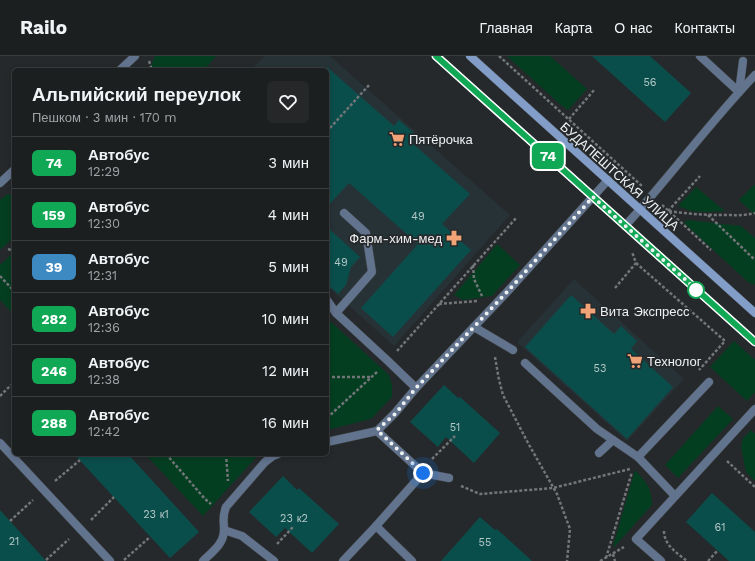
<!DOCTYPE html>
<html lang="ru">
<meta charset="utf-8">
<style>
body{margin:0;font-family:"Work Sans",sans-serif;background:#252729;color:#f1f3f6;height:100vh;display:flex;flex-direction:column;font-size:15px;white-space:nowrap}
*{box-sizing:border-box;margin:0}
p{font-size:13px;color:#a0a2a5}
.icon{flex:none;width:22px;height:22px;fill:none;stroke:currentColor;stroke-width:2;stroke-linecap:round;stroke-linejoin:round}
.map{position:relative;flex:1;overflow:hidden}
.details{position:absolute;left:12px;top:12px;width:317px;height:388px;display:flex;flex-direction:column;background:#1c1f20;border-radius:6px;box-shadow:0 2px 6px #0003,0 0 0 1px #3a3d3e}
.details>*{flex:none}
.badge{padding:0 8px;border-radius:6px;font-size:14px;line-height:26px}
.you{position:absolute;width:20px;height:20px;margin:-10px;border:3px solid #fff;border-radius:50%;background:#1a73e8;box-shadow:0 0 0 6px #1a73e833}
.map>.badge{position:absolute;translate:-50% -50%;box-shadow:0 0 0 2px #fff}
.round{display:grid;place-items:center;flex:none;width:42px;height:42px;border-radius:6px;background:#252729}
.headline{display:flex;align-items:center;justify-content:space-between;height:68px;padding:0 20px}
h1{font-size:19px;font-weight:600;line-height:30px}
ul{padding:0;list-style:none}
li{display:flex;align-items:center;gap:12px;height:52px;padding:0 20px;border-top:1px solid #3a3d3e}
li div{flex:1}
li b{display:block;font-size:15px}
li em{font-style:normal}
li .badge{min-width:44px;font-weight:700;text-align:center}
header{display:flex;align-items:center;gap:24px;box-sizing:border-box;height:56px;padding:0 20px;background:#1c1f20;border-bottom:1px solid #3a3d3e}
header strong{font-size:19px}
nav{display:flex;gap:22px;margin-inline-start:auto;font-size:14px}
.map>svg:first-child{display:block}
</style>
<header>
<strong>Railo</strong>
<nav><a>Главная</a><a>Карта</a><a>О нас</a><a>Контакты</a></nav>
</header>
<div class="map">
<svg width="755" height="505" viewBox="0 0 755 505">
<rect width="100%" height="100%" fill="#25292b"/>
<g fill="#273237">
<polygon points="264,0 330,0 510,159 394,290 327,230 327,14 251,14"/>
<polygon points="574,223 684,323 627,385 517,286"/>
</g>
<g fill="#043e21">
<polygon points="155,0 216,0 204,14 150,14 150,11"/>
<polygon points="507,0 550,0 587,33 568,54 562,50"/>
<polygon points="755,128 755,159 739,144"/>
<polygon points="696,131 725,155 707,156 691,155 678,150"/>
<polygon points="10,138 14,141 14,181 0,194 0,144 6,139"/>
<polygon points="688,164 741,170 755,182 755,229 749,227 684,167"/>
<polygon points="497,188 520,209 492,240 463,244 454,239"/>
<polygon points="14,196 14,259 0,244 0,209"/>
<polygon points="331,266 389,319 392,329 392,341 371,363 327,374 327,271"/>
<polygon points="734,285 755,304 755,336 747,345 710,311"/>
<polygon points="718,350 733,363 678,422 665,409"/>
<polygon points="751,374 755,378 755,425 746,416 741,391 743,382"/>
<polygon points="145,398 259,398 203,460"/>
<path d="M 635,414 C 646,426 652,432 652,449 L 614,491 L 613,490 Z"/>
</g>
<g fill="#0a4e4b">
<polygon points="592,0 650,0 691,37 665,66"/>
<polygon points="327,11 394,70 399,64 417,80 411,86 470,138 442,168 471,194 393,281 361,252 418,188 349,127 327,151"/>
<polygon points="327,171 360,201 351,211 346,229 338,238 327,228"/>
<polygon points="571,239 614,278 621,270 637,285 631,293 673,331 627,383 525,291"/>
<polygon points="444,329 458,342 460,341 500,377 474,407 446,381 438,391 410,366"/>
<polygon points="74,398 128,398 199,476 170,502"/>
<polygon points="283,420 297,434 299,432 339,468 312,497 285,472 276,481 249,456"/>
<polygon points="712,437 755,476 755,505 729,505 686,466"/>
<polygon points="0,454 46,505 0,505"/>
<polygon points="480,461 495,474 497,473 532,505 441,505"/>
</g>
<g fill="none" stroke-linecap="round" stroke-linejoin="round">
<defs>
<g id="lane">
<polyline points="700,0 739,36"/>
<polyline points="739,36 743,5"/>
<path d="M 625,170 C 670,121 709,67 755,19"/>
<polyline points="327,244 336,257 388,305 416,332"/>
<polyline points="336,257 372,216 366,177 344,157"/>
<polyline points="474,271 513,294"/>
<polyline points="525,307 597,373 638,401 675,440"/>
<polyline points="377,375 423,417 449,422"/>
<polyline points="327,386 377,375 395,357 416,332 507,236 608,124"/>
<polyline points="0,387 110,505"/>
<polyline points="599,397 613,384"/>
<polyline points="638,401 709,326"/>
<polyline points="376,470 412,505"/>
<polyline points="224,474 242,480 274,505"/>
<path d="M 203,505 C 212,496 224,488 224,474 C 224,464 222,461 226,451 L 265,406 L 273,400 L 278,398"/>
<polyline points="343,505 376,470 423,417"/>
<polyline points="661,505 636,483 755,353"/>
</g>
<g id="street">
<polyline points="120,14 135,0"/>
<polyline points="0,127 14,114"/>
</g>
<g id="secondary">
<polyline points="436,0 755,286"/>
<polyline points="470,0 755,257"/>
</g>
</defs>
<use href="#lane" stroke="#414547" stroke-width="9"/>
<use href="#street" stroke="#414547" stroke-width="9"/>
<use href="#secondary" stroke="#414547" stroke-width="9"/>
<g stroke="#727678" stroke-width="2.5" stroke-dasharray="3 2" stroke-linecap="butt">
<polyline points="499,0 642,130"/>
<polyline points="149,5 152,14"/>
<polyline points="569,63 595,33"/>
<polyline points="330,72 370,28"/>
<polyline points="662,149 711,194"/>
<polyline points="668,155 700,120"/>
<path d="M 669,155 C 687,158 705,159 723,159 C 734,159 744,160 755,157"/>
<polyline points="708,159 755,204"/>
<polyline points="8,193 14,195"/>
<polyline points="636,207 725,285 699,314"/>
<polyline points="473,209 474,223 482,240"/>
<polyline points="0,220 14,235"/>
<polyline points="615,232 636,207 632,196"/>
<polyline points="439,248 477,245"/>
<polyline points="397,295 517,161"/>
<polyline points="495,301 499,324 503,339 528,387 557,438 570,473 567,505"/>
<polyline points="327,321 372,321"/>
<polyline points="0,340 11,329"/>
<polyline points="327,362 377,316"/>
<polyline points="166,398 205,443 211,448"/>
<polyline points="226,398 228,425"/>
<polyline points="432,403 455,380"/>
<polyline points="727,405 755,431"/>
<polyline points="55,425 80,404"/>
<polyline points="461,430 480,438 553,432 630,413"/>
<polyline points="91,464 114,441"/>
<polyline points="10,465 33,444"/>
<path d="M 664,475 C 664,489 677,497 687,505"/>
<polyline points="277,488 293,471"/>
<polyline points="613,498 615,505"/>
<polyline points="606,502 632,416"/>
<polyline points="46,504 69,483"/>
<polyline points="124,504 150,481"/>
<polyline points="600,505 624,491"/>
<polyline points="708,505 718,494"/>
</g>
<use href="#lane" stroke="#62738e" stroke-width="8"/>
<use href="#street" stroke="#62738e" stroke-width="8"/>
<use href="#secondary" stroke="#819dc8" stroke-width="8"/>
</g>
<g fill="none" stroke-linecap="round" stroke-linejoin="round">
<defs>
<polyline id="line" points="436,0 755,286"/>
</defs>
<use href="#line" stroke="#fff" stroke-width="9"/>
<use href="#line" stroke="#10a855" stroke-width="6"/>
<polyline stroke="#eef1f2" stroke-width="4" stroke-dasharray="0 7.2" points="423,417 377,374 396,357 416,332 507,236 593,141 698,235 696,234"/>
</g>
<defs>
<symbol id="supermarket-bare" viewBox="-9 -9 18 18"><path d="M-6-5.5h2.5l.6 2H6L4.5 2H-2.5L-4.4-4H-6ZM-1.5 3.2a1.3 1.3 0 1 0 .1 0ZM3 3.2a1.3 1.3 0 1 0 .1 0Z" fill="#efa376" stroke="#25292b" stroke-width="2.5" paint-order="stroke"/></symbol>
<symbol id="pharmacy-bare" viewBox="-9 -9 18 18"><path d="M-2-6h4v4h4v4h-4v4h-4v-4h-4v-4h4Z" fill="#efa376" stroke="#25292b" stroke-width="2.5" paint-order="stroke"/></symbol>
</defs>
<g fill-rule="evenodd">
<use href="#supermarket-bare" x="386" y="72" width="22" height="22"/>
<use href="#pharmacy-bare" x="443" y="171" width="22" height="22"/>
<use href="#pharmacy-bare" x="577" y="244" width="22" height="22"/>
<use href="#supermarket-bare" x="624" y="294" width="22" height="22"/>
</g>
<circle fill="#fff" stroke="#10a855" stroke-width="2" cx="696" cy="234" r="8"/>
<g text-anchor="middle" stroke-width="3.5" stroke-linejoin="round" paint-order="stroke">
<g font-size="11" fill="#b5c8c8">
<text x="650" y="30">56</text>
<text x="418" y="164">49</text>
<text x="341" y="210">49</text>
<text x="600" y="316">53</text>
<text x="455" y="375">51</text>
<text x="156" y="462">23 к1</text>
<text x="294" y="466">23 к2</text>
<text x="720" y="475">61</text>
<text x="14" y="489">21</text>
<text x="485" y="490">55</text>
</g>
<g font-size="13" fill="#eef1f2" stroke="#25292b" text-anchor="start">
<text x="409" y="88">Пятёрочка</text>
<text x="442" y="187" text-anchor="end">Фарм-хим-мед</text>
<text x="600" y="260">Вита Экспресс</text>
<text x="647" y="310">Технолог</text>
</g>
<g font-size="13" fill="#eef1f2" stroke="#25292b">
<text transform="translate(620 120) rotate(42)" y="5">БУДАПЕШТСКАЯ УЛИЦА</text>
</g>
</g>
</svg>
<div class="you" style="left:423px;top:417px"></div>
<b class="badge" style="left:548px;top:100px;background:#10a855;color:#fff">74</b>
<section class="details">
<div class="headline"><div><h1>Альпийский переулок</h1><p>Пешком · 3 мин · 170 m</p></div><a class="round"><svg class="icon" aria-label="heart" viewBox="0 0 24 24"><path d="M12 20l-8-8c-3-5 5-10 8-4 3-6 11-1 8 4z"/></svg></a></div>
<ul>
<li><span class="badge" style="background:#10a855;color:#fff">74</span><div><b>Автобус</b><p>12:29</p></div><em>3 мин</em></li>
<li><span class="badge" style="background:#10a855;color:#fff">159</span><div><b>Автобус</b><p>12:30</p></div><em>4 мин</em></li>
<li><span class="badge" style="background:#3d8ac2;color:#fff">39</span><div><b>Автобус</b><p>12:31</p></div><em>5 мин</em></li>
<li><span class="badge" style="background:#10a855;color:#fff">282</span><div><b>Автобус</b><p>12:36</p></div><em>10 мин</em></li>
<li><span class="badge" style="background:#10a855;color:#fff">246</span><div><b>Автобус</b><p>12:38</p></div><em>12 мин</em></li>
<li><span class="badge" style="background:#10a855;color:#fff">288</span><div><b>Автобус</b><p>12:42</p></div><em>16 мин</em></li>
</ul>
</section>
</div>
